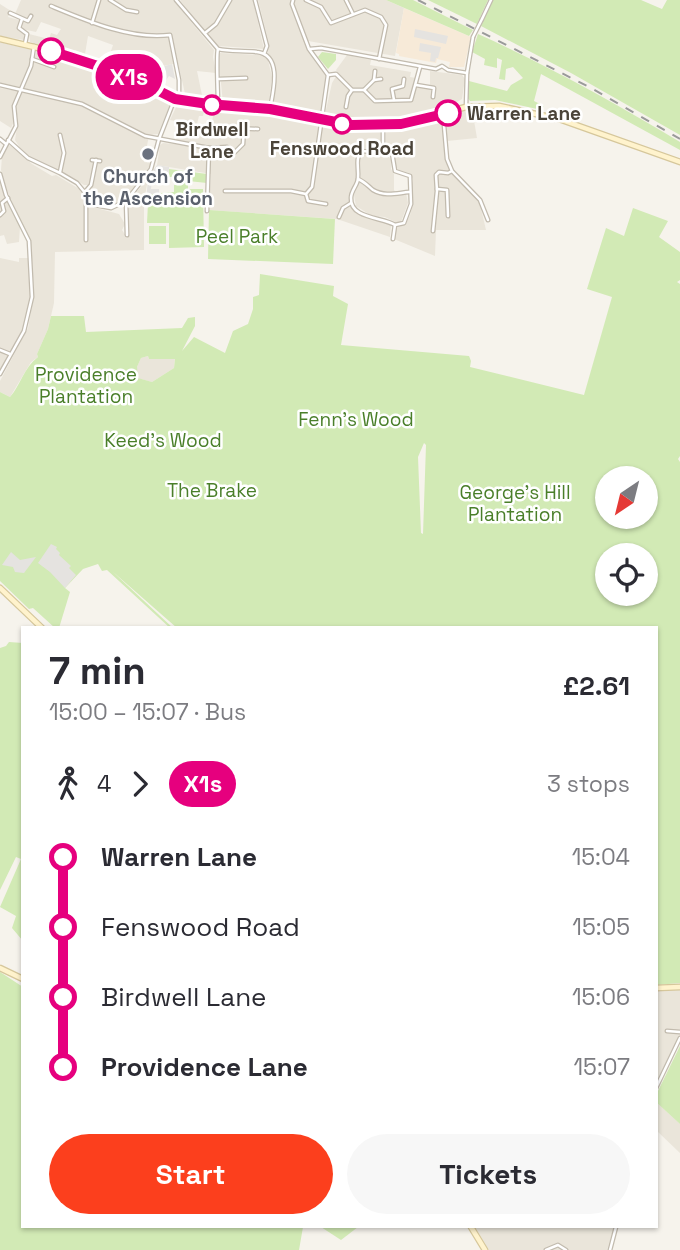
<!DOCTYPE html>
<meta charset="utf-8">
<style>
body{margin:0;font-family:"Space Grotesk",sans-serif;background:#f7f7f7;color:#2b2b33;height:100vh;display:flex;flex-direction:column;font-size:26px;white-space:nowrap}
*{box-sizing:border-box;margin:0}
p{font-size:23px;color:#7c7c81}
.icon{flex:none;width:38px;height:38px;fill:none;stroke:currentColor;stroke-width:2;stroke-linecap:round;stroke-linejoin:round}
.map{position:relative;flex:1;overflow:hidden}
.drawer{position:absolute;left:21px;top:626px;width:637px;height:602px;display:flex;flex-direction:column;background:#fff;border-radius:0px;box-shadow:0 2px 5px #0004}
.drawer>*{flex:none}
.badge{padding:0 14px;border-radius:23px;font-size:24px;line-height:46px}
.needle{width:46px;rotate:215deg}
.fabs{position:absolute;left:595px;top:466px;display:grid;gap:14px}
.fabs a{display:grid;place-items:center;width:63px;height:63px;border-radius:50%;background:#fff;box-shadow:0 2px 5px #0004;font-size:35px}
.map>.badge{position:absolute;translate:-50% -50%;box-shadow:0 0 0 4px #fff}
.legs{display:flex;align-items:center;gap:10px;height:77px;padding:0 28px;font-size:23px}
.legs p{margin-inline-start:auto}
.head{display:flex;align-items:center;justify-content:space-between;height:119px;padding:0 28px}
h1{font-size:38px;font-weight:800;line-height:52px}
.action{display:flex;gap:14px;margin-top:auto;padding:14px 28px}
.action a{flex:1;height:80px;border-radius:42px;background:#fc3f1d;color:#fff;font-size:28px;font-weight:800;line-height:80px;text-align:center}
.action a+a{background:#f7f7f7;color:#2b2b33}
ul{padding:0 28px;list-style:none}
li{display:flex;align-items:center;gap:24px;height:70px;font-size:26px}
li i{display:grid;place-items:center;width:10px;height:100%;margin:0 9px;background:currentColor}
li i::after{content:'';width:18px;height:18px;margin:-9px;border:5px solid;border-radius:50%;background:#fff}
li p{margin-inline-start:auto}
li:first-child i{background:linear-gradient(#0000 50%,currentColor 0)}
li:last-child i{background:linear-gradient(currentColor 50%,#0000 0)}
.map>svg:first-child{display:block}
</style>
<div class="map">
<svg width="680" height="1250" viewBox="0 0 680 1250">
<rect width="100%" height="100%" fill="#f6f3ec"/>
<g fill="#eae5da">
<polygon points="21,0 173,0 214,50 213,57 216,73 197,71 203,100 186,98 178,63 158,67 155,63 146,81 106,66 113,45 88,36 85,54 75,50 73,55 30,42 29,34 49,39 51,33 57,35 61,29 41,22 36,32 22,29 23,21 29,22 32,14 27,19 15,14"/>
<polygon points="180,0 253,0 264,49 218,46 212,42"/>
<polygon points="258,0 386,0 404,8 395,56 308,41 304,42 308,51 326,75 321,114 317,116 281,108 273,103 277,75 275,64 268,53 269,43"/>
<polygon points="0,4 11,11 8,17 19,20 17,29 25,35 24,40 0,36"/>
<polygon points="0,42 31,50 29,69 20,87 0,83"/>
<polygon points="37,50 106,72 106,74 171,102 158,134 149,135 144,162 152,163 126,197 116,204 99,204 93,199 91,194 92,185 84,185 66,174 34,160 22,151 15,140 18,121 16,107 30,73"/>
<polygon points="220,53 261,55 268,60 272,77 269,102 260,105 223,103 218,55"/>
<polygon points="347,55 371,60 370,65 411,72 410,77 416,78 415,87 430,88 430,71 462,75 465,79 462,99 441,111 399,121 366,123 328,118 325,114 332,83 338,73 336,70"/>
<polygon points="0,88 18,91 12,107 15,119 11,128 0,121"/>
<polygon points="178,103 205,107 203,116 199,116 197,124 211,127 214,111 232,109 271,112 349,127 381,129 380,149 362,148 358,145 355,147 357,150 357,177 349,200 354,209 369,218 384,221 391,225 390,237 337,219 209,210 211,174 157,165 160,145 163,143 175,144 180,122 170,120"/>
<polygon points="472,109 477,138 447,141 446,116"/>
<polygon points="442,117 446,160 451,171 479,200 486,230 436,230 435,256 394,239 396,228 406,224 410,215 413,205 411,190 413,179 409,173 399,170 395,166 394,153 386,149 386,129"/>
<polygon points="10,145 32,164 52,176 56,175 81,190 84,195 85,205 119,214 125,224 122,230 126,236 129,236 129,202 148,178 144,202 144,250 55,252 54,303 48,329 37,354 38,357 31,362 10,397 0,392 0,381 28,328 34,294 31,244 7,190 1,170 2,156 7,146"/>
<polygon points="365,153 385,154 391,159 391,169 394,174 394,190 396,193 406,193 408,203 401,222 395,222 385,217 372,216 356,206 354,195 361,178 360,159"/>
<polygon points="0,181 20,227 19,242 7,244 4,235 0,236"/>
<polygon points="0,258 19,262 19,258 29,258 30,300 23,331 0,371"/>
<polygon points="148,356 149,359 175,358 174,368 152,382 137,378 137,367 141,358"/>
<polygon points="680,990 680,1035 656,1082 656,991"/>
<polygon points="656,1102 680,1124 680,1153 656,1130"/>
<polygon points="475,1227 614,1227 607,1250 489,1250"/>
</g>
<polygon fill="#f7ead8" points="404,8 471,37 464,67 449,67 450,62 437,59 436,63 399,56 399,54 396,53"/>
<g fill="#d2eab5" fill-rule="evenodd">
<polygon points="386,0 413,0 473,30 469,36"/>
<polygon points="428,0 488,0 477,24"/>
<polygon points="492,0 641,0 662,9 667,0 680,0 680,135 571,73 481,26"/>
<path d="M 478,34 C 547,65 615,103 680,142 L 680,150 L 541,74 L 534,101 L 544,106 L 542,110 L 495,100 L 470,101 L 467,97 L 469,81 L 507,91 L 511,85 L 523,78 L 513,67 L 506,69 L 505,80 L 499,79 L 502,60 L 497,58 L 497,68 L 484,65 L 485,59 L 472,52 Z"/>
<polygon points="322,52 336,54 336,60 328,69 318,57"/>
<polygon points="169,169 207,174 207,183 188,181 188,189 203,189 204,247 169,248 169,223 147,223 148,203 169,203 167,197 150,197 150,194 174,192 174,185 178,185 178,177 169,177"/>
<path d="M 633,208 L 668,221 L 659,237 L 680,252 L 680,280 L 677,282 L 680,284 L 680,456 L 678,459 L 680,462 L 680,983 L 656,985 L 656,628 L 177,628 L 112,571 L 173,628 L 170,628 L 107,570 L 102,571 L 98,564 L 83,569 L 65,588 L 70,592 L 59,628 L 55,628 L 33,608 L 29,609 L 0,581 L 0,392 L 10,397 C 20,386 24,367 38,357 L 37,354 L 48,329 L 51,316 L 84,316 L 86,332 L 182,328 L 188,318 L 195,317 L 195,326 L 182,351 L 194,337 L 225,353 L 233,331 L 248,324 L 253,309 L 253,297 L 259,295 L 260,274 L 334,286 L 333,296 L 348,304 L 341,345 L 469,356 L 471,361 L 470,367 L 584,395 L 612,297 L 587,289 L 606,228 L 624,236 ZM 148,356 L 149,359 L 175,359 L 174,368 L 152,382 L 138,378 L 137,367 L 141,358 ZM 424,443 L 426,445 L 423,534 L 421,533 L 418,457 ZM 607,478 L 646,478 L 646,516 L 607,516 ZM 607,555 L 646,555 L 646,593 L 607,593 Z"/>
<polygon points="209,210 335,219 333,264 208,259"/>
<rect x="149" y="226" width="17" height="18"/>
<polygon points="9,642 23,643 23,941 12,928 16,916 0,907 21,859 16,857 0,890 0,648 6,646"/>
<polygon points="0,972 23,987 23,1227 303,1227 299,1250 0,1250"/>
<polygon points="680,1046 680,1124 656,1102 656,1095"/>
<polygon points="321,1227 358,1227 341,1240"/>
</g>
<g fill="#e5e3e0">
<polygon points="415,29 448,36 446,44 414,37"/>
<polygon points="420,43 441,47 438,58 436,58 435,62 430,61 431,53 419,51"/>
<polygon points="172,64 175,79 169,76 164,83 158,80 158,68"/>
<polygon points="157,165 169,167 168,182 152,180 151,189 159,189 159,194 150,194 150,203 146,202 148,178"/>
<polygon points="51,544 57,547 56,549 60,553 59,555 71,566 69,568 76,575 65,588 50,572 38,563"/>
<polygon points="11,552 20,560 36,557 24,573 15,572 13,567 2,565"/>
</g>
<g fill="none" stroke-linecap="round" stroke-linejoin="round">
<defs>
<g id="street">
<polyline points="110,0 126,10 137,12"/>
<path d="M 176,0 L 218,49 C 231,52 244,50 257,52 C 283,55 273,92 270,109"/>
<polyline points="255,0 267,46 264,54"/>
<polyline points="306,0 321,7 331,23 365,10 381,17 386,25 379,59"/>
<polyline points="346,0 353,14"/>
<path d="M 51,6 C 87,21 131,40 170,35 L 179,80 L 179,99"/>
<polyline points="10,13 28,21 31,16"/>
<polyline points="22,19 19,28 27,34 25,44"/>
<polyline points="482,19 491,0"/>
<polyline points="92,23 99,0"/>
<polyline points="205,33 216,24 230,0"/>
<polyline points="310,49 321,48 436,69 442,66 448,70 467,73"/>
<polyline points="32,59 54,67"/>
<polyline points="328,75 336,74 352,90 364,90 375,101 411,100 420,67"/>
<polyline points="219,79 246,78"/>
<polyline points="374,80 381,79"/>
<polyline points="0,85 82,104 145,136 209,148 227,147 234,153 243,144 244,128"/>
<polyline points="416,85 434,88 433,97"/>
<polyline points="364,90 374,80 375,71"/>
<polyline points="394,100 392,89 403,86 404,79"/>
<path d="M 218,104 C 218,93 216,55 218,49"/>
<polyline points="346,107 348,96 352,90"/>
<polyline points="466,107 467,73 473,37"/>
<polyline points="443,114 447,159 452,171 480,200 488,220"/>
<polyline points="230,128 258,129"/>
<polyline points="0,139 6,144"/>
<polyline points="8,140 28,158 60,173 77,183 95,205 111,208 126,201 151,169 159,139 175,98"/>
<polyline points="383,150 383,125"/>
<path d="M 361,151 L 392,153 L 395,171 L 410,176 L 411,204 L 404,223 L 395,225 C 383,217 350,219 351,198 C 351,190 358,185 358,178 C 359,168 355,160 361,151 Z"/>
<polyline points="0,157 16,126 14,106 31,66 34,46"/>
<polyline points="92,160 100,161"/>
<polyline points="60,172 64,153 60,135"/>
<polyline points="0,174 6,195 29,241 32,297 24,331 0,374"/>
<path d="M 358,179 C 365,182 368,186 373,190 C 385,197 397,193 409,192"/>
<polyline points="437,189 447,190 448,216"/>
<polyline points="225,191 291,191 306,194 312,187 328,75 309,49 292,4 293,0"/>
<polyline points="85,192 91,185 96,160"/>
<polyline points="306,194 308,201 326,204"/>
<polyline points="126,201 127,235"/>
<polyline points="207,211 209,148"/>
<polyline points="0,215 4,211 2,203 8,198"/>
<polyline points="339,217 343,208 351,203"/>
<polyline points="433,231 437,191 436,175 439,172 448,173 452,171"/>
<polyline points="393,239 395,225"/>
<polyline points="86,240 86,201 88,198"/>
<polyline points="0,350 10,354"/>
<polyline points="667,1031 680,1032"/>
<polyline points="656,1088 680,1038"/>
<polyline points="546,1250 558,1245 566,1250"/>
<polyline points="610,1250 616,1227"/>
</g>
<g id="secondary">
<polyline points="0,39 51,51 123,74 179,99 218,105 269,109 351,125 401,124 466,107 499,106 559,119 680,162"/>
<polyline points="0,588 42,628"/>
<polyline points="0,968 23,979"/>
<polyline points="656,988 680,987"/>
<polyline points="471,1227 485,1250"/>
</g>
</defs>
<use href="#street" stroke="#c2bbae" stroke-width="5"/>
<use href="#secondary" stroke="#d6c79b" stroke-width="7"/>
<use href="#street" stroke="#fff" stroke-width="2.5"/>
<use href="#secondary" stroke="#fff3cd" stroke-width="4.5"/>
<polyline stroke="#9a9a9a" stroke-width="2" stroke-dasharray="9 9" stroke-linecap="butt" points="418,0 591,88 680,139"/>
<defs>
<polyline id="street-bridge" points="473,37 482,19"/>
</defs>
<use href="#street-bridge" stroke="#c2bbae" stroke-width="5" stroke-linecap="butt"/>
<use href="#street-bridge" stroke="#fff" stroke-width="2.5"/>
</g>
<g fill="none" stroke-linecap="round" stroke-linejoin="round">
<defs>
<polyline id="line-1" points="51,51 129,76 175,99 208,104 270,109 351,125 401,124 448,113"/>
</defs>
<use href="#line-1" stroke="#fff" stroke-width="16"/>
<use href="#line-1" stroke="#e6007e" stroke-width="10"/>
</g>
<g fill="#fff" stroke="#e6007e" stroke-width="3.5">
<circle cx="51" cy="51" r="12"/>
<circle cx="212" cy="105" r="9"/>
<circle cx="448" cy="113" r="12"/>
<circle cx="342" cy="124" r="9"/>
</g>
<circle fill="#6b7280" stroke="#fff" stroke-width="2.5" cx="148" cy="154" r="7"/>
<g text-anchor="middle" stroke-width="5" stroke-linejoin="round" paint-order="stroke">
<g font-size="19" font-weight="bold" fill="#4b4439" stroke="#fff">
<text x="467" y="120" text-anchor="start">Warren Lane</text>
<text x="212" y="136">Birdwell<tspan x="212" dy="22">Lane</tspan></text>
<text x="342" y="155">Fenswood Road</text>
</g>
<g font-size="19" font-weight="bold" fill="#5b616d" stroke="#fff">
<text x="148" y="183">Church of<tspan x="148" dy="22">the Ascension</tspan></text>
</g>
<g font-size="19" fill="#4a7f2a" stroke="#fff">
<text x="237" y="243">Peel Park</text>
<text x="86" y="381">Providence<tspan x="86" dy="22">Plantation</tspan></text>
<text x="356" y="426">Fenn's Wood</text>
<text x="163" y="447">Keed's Wood</text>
<text x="212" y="497">The Brake</text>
<text x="515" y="499">George's Hill<tspan x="515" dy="22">Plantation</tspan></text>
</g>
</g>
</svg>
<div class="fabs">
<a><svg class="needle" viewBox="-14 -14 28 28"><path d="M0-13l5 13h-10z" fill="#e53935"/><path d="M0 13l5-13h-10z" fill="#7c7c81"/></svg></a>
<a><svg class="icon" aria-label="locate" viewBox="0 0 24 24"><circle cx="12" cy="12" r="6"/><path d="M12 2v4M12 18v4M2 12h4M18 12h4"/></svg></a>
</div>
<b class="badge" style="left:129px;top:77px;background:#e6007e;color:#fff">X1s</b>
<section class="drawer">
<div class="head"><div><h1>7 min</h1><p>15:00 – 15:07 · Bus</p></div><b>£2.61</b></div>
<div class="legs"><svg class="icon" aria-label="walk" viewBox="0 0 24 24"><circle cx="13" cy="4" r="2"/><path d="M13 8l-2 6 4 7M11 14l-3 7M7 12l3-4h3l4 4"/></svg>4<svg class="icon" aria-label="forward" viewBox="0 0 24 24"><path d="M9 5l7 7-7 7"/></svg><b class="badge" style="background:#e6007e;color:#fff">X1s</b><p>3 stops</p></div>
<ul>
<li><i style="color:#e6007e"></i><b>Warren Lane</b><p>15:04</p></li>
<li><i style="color:#e6007e"></i><span>Fenswood Road</span><p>15:05</p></li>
<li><i style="color:#e6007e"></i><span>Birdwell Lane</span><p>15:06</p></li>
<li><i style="color:#e6007e"></i><b>Providence Lane</b><p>15:07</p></li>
</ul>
<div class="action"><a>Start</a><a>Tickets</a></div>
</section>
</div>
